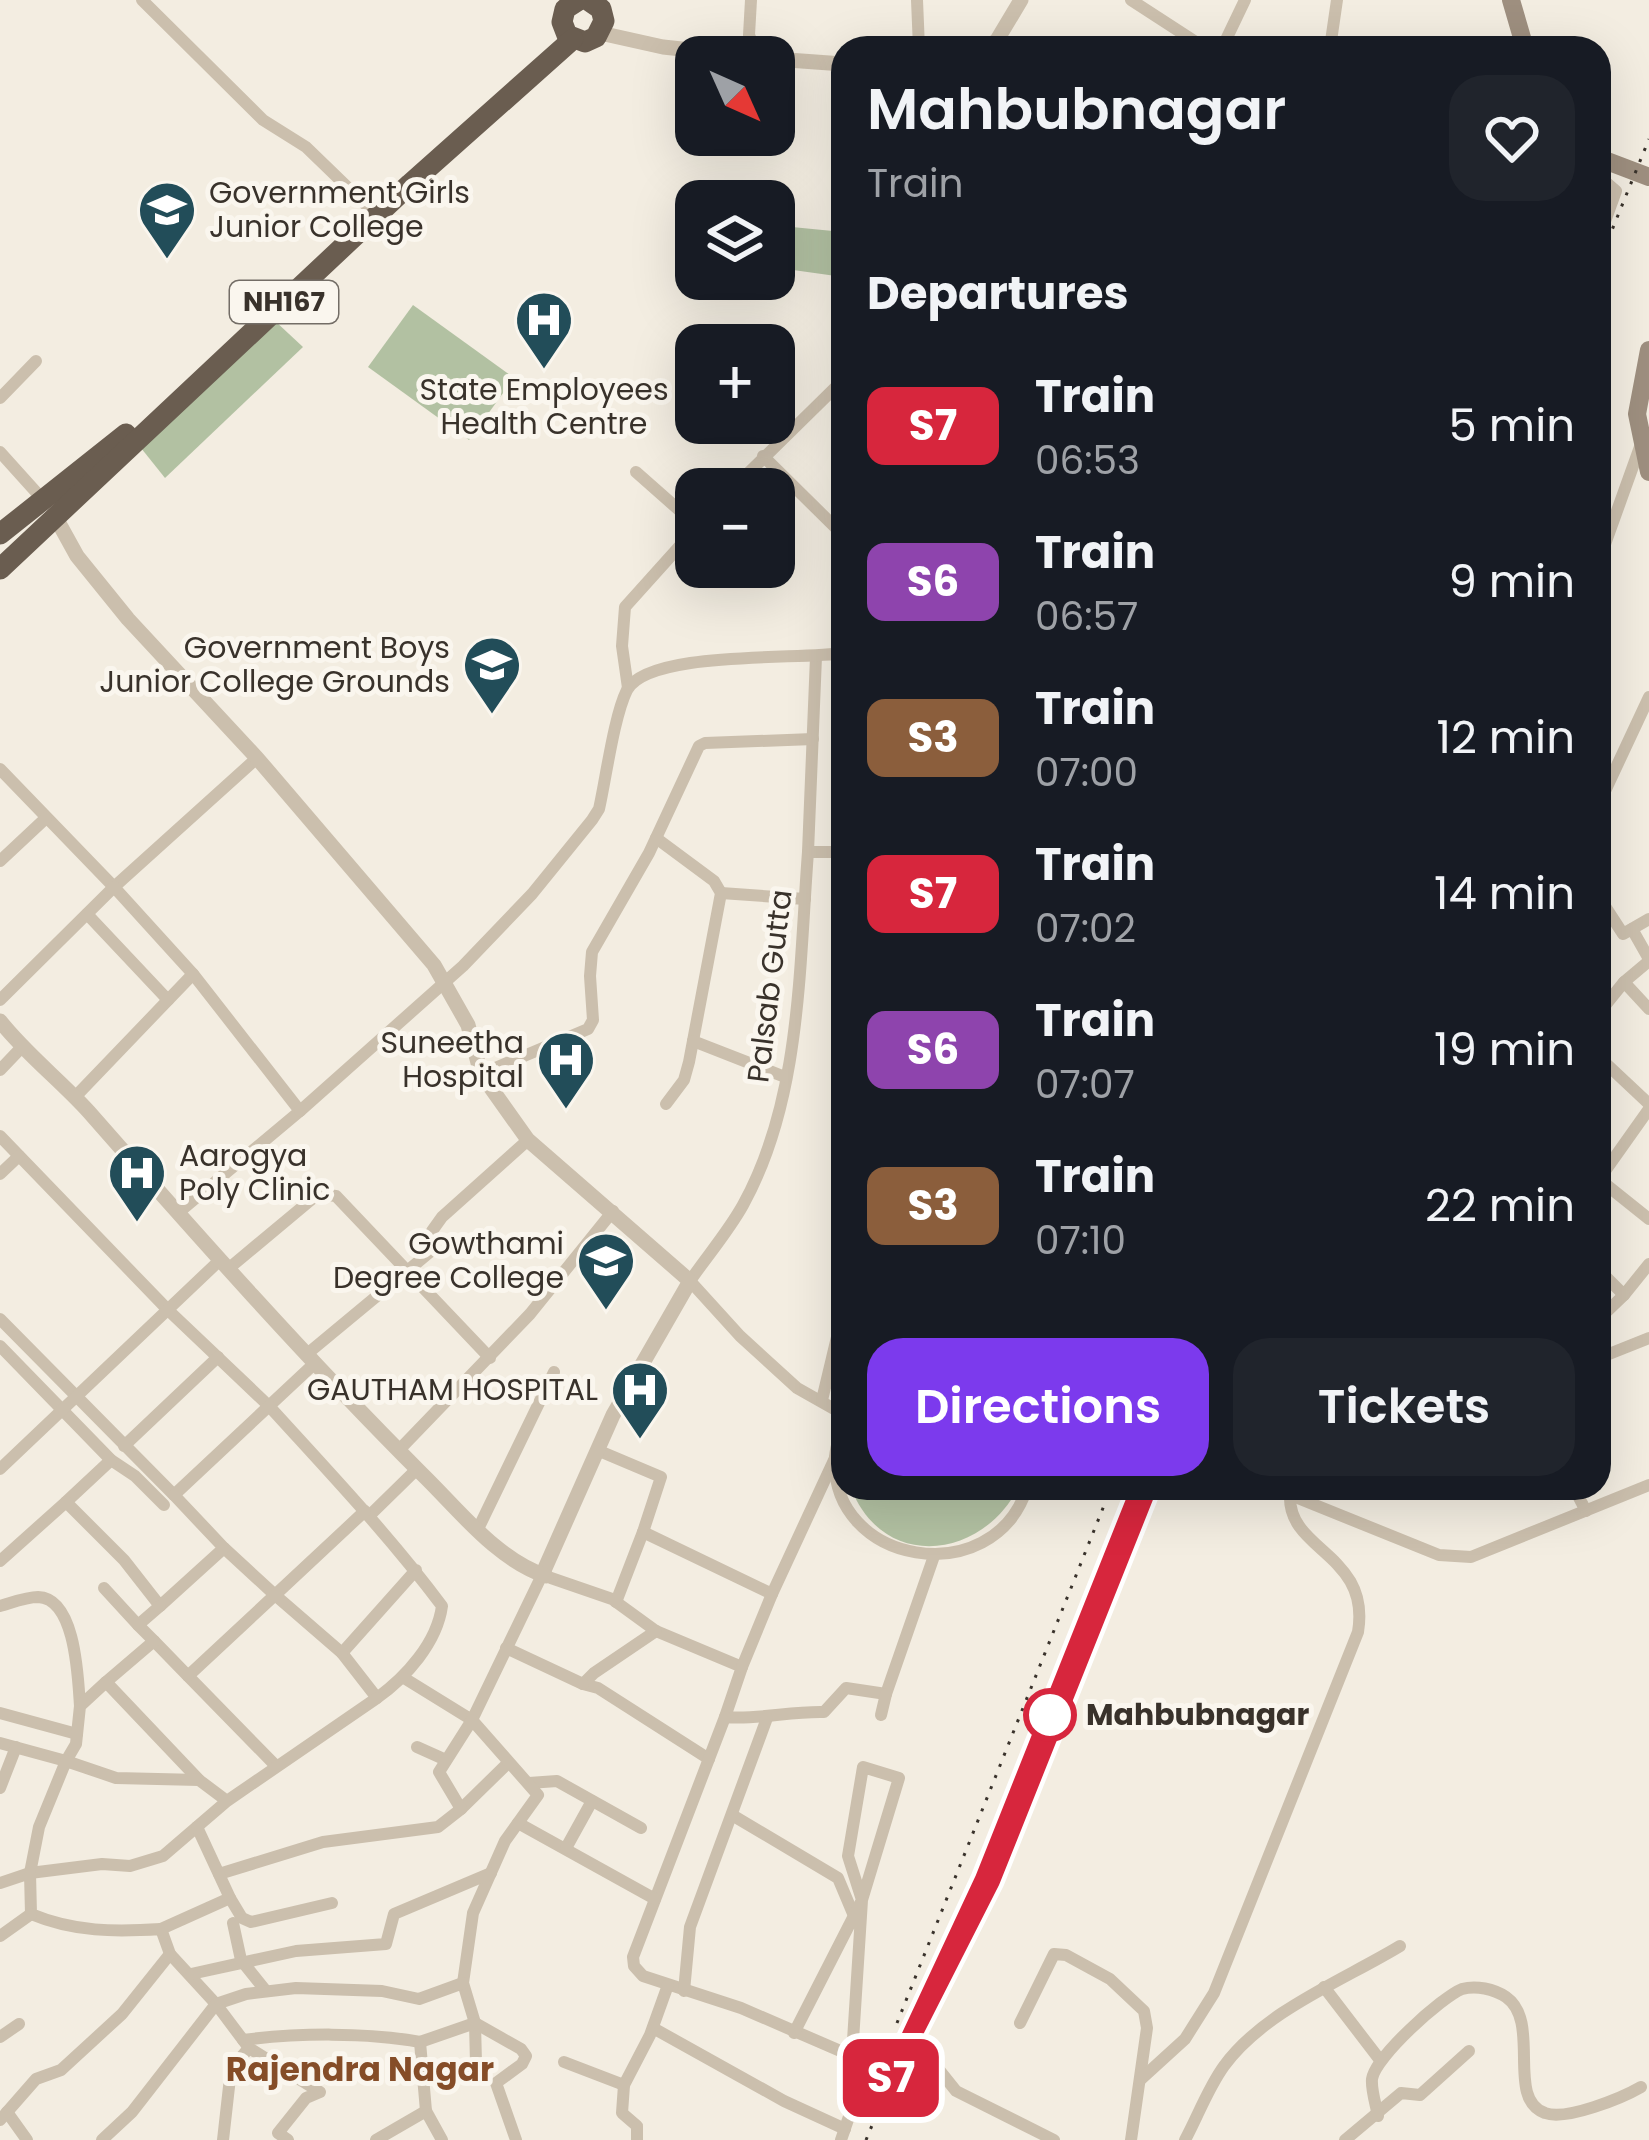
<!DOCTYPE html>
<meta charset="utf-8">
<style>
body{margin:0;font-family:Poppins,sans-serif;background:#20242c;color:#f1f3f6;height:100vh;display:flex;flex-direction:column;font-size:45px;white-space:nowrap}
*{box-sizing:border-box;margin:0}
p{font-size:39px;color:#9ea1a6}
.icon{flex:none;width:66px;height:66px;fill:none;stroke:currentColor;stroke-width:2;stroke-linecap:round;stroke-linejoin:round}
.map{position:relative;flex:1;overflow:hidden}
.drawer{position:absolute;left:831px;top:36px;width:780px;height:1464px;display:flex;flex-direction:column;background:#171b24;border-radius:36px;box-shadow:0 12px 48px #0002}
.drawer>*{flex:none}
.badge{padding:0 24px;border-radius:18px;font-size:42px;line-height:78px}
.needle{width:78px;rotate:135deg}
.tools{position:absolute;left:675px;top:36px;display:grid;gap:24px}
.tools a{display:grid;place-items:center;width:120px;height:120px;border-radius:24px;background:#171b24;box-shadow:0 12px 48px #0002;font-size:60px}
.map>.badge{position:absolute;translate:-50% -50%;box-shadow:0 0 0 6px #fff}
h2{padding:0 36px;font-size:45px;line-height:108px}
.round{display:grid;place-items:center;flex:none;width:126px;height:126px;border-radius:36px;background:#20242c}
.summary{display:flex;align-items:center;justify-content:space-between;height:204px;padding:0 36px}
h1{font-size:57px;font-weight:600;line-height:90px}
.button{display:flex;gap:24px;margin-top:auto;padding:24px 36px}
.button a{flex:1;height:138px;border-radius:36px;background:#7c3aed;color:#fff;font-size:48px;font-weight:600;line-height:138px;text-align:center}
.button a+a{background:#20242c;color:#f1f3f6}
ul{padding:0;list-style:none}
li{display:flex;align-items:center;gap:36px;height:156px;padding:0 36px}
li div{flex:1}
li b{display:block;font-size:45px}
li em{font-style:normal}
li .badge{min-width:132px;font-weight:700;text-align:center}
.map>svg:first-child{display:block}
</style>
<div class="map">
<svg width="1649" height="2140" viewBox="0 0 1649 2140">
<rect width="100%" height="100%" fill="#f3ede1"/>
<g fill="#b2c1a2">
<polygon points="792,227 843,232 843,277 786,269"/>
<polygon points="413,305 514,378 469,440 368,367"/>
<polygon points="274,320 303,347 165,478 141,448"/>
<path d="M 851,1488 L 1018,1488 C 981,1560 883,1571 851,1488 Z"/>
</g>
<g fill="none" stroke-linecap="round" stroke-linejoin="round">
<g stroke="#cbbfad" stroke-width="12">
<polyline points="142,0 263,120 306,147 368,207"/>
<polyline points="751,0 749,35 758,57"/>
<polyline points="917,0 919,48"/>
<polyline points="1131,0 1205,48"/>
<polyline points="1222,48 1245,0"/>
<polyline points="1330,48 1337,0"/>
<polyline points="1599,238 1616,191 1601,178"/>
<polyline points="0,398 36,361"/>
<polyline points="0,452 45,502"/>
<polyline points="763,456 843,535"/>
<polyline points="636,472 696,525"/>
<polyline points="732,489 843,380"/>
<polyline points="1599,561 1641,444"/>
<polyline points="628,688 622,646 625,607 696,528"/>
<polyline points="0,769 114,887 257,758"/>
<polyline points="1599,804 1649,697"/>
<polyline points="656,838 714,881 721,893 689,1062 684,1080 666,1104"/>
<polyline points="808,852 816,657"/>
<path d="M 843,852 L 808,852 C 799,969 801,1100 743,1205 C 728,1232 707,1256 690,1281 L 740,1336 L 797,1388 L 843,1414"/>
<polyline points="0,861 46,818"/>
<polyline points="721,893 805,899"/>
<polyline points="1599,897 1623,934 1649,919"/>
<polyline points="87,914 168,1000"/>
<polyline points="1632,929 1649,959"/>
<polyline points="1624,982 1649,961"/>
<polyline points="0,1000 114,887 193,974 300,1111 178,1213"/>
<polyline points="1599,1013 1624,982 1649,1009"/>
<polyline points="693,1041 785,1077"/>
<polyline points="1599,1057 1649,1104"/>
<polyline points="0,1070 21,1048"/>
<polyline points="481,1074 588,1029 593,1020 590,976 592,952 649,853 699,746 705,743 813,739"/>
<polyline points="75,1097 193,974"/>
<path d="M 300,1111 L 463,966 L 532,894 L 592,820 L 599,809 C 606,778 614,716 627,690 C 649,650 799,660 843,653"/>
<polyline points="0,1136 168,1310 269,1406 315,1363"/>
<polyline points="0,1174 19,1156"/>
<polyline points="1600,1178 1649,1109"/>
<polyline points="1599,1179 1649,1219"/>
<polyline points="228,1269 318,1194 336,1196 490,1358"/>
<polyline points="1599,1270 1624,1295 1649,1264"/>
<path d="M 0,1319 L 174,1495 L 269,1406 C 328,1471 389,1535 442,1606 C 437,1643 406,1677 377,1698 L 342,1653 L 416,1570"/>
<polyline points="1599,1319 1624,1295"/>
<polyline points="0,1346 111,1460 135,1476 164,1505"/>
<polyline points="307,1354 430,1252 432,1231 442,1217 528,1140"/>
<polyline points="1599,1358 1649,1338"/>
<polyline points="822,1400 843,1312"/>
<path d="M 843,1421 C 841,1432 836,1445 835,1457 C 829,1565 993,1593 1027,1488"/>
<polyline points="124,1446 218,1357"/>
<polyline points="399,1450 530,1314 613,1211"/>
<polyline points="597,1450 661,1477 643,1532"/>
<polyline points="0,1469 220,1260"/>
<polyline points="1273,1488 1439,1555 1471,1557 1649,1485"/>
<polyline points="1574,1488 1586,1511"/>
<polyline points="66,1502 111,1460"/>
<polyline points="369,1516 417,1469"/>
<polyline points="478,1529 554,1372"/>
<polyline points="224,1548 275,1595 188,1676 275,1765"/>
<polyline points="0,1561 66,1502 124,1560 160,1606 224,1548 174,1495"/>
<path d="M 551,1578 L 612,1599 L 656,1631 L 742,1667 L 725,1717 C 759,1720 790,1711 824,1712 L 846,1688 L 886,1694 L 934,1556"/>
<polyline points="104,1588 138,1625 160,1606"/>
<polyline points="772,1594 835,1458"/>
<polyline points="616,1602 643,1532 772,1594 742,1667"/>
<path d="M 0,1606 C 11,1603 26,1597 38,1597 C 76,1598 78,1679 80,1706"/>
<polyline points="656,1631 594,1673 583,1684 598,1688 709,1759"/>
<polyline points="154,1641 188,1676"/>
<polyline points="506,1648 583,1684"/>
<polyline points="342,1653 275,1595 365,1511"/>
<polyline points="404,1678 472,1720 542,1575"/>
<polyline points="106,1682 154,1641 138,1625"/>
<polyline points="0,1713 77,1734"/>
<polyline points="881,1715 886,1694"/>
<polyline points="725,1717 633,1957 634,1966 643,1976 741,2008 852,2056 854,2102 841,2140"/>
<polyline points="0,1743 66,1761 76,1744 80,1706 106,1682 199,1780"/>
<polyline points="417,1747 446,1760"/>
<polyline points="529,1783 557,1781 641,1828"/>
<polyline points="0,1788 16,1747"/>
<polyline points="227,1801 163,1856 130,1866 102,1864 30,1873 39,1827 66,1761 116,1778 199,1780 227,1801 377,1698"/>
<polyline points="461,1809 508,1763"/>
<polyline points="732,1815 838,1878 854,1916"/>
<polyline points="518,1823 655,1899"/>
<polyline points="566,1848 592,1801"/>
<polyline points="219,1874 323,1842 438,1827 461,1809 439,1772 472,1720 538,1795 505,1841 473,1913 463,1983 475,2023 476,2063"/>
<path d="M 0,1883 L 30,1873 L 31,1914 C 74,1932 115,1932 161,1929 L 170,1954 L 216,2004 L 249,2048 L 320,2092 L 306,2098 L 278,2133 L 288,2140"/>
<polyline points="230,1898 242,1918 251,1922 332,1903"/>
<polyline points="233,1923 241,1960 266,1991"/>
<polyline points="161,1929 230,1898 197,1827"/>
<polyline points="0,1936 31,1914"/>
<polyline points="191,1974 296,1951 386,1944 394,1914 491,1873"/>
<polyline points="1324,1987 1380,2060"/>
<polyline points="684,1991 690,1927 767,1718"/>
<polyline points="1020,2023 1054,1954 1066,1955 1110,1979 1144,2011 1147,2028 1131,2140"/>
<polyline points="653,2028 784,2101 845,2129"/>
<polyline points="794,2033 862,1900 899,1778 863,1767 848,1856 862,1900 852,2056"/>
<polyline points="0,2037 19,2024"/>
<path d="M 243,2040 C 296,2033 367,2032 420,2042 L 426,2111 L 442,2140"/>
<polyline points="420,2042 475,2023 521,2049 526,2056 522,2064 496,2083 516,2140"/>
<polyline points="932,2061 956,2091 1054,2140"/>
<polyline points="564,2062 624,2085"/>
<path d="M 1140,2080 L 1185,2039 L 1214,1993 L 1358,1632 C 1371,1554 1288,1551 1290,1496"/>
<polyline points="7,2112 27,2140"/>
<path d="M 1378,2116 C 1376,2105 1371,2090 1372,2079 C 1375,2057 1442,1997 1462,1989 C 1476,1985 1494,1989 1506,1997 C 1542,2022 1505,2099 1545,2113 C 1566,2121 1622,2098 1641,2087"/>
<polyline points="0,2120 36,2079 61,2070 122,2014 170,1954"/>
<polyline points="102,2140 132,2112 216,2004 246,1994 296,1988 382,1991 419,1999 463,1983"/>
<polyline points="223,2140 231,2069 249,2048"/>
<polyline points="376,2140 426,2111"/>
<polyline points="637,2140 637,2126 622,2113 624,2085 650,2035 668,1985"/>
<path d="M 1185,2140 C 1198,2116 1208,2088 1224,2066 C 1264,2011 1344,1980 1400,1946"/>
<polyline points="1345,2140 1401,2093 1420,2095 1469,2051"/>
</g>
<g stroke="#cbbfad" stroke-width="15">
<polyline points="600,33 663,47 757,57"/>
<polyline points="987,48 997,40 1021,0"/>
<polyline points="774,59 843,64"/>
<polyline points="56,518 77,556 128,619 257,758 434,965 468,1025 481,1074 528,1140 690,1281 613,1415 542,1575"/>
<path d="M 0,1021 C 27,1055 60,1080 89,1112 C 197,1235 306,1358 422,1474 C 460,1511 496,1559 546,1576"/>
</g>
<g stroke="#9e8f7f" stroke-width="18">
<polyline points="1511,0 1525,48"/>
<polyline points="1599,158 1649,177"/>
<polyline points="1649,350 1637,414 1649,472"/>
</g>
<g stroke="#6a5d50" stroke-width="21">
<polyline points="579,0 565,9 562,22 567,35 585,42 596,37 604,21 601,9 588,0"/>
<polyline points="0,534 126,434"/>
<polyline points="0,569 410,184 573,39"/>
</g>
<g stroke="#39322b" stroke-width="3" stroke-dasharray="3 9" stroke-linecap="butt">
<polyline points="1599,262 1649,139"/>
<polyline points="897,2023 1111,1488"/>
<polyline points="866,2140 916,2019 984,1879 1140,1488"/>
</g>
</g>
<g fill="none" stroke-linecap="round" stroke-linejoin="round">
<defs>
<polyline id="line" points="1140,1488 984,1879 890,2080 991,1881 1148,1488"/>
</defs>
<use href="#line" stroke="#fff" stroke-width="27"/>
<use href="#line" stroke="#d7263d" stroke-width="18"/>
</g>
<defs>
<symbol id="university-pin" viewBox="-11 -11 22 30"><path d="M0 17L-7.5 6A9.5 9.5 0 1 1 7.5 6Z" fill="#224d59" stroke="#faf6ee"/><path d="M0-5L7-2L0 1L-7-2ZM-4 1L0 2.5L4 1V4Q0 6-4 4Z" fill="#fff"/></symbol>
<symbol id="hospital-pin" viewBox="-11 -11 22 30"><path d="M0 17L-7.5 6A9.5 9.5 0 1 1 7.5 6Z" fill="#224d59" stroke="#faf6ee"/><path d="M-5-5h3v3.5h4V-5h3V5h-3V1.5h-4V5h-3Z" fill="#fff"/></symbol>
</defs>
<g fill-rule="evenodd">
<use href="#university-pin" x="134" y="177" width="66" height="90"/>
<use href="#hospital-pin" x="511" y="287" width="66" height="90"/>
<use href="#university-pin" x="459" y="632" width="66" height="90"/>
<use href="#hospital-pin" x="533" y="1027" width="66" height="90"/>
<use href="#hospital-pin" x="104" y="1140" width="66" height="90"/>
<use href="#university-pin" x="573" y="1228" width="66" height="90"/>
<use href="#hospital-pin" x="607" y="1357" width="66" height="90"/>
</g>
<circle fill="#fff" stroke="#d7263d" stroke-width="6" cx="1050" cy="1715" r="24"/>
<g text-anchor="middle" stroke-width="10" stroke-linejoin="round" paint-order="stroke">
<rect fill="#faf6ee" stroke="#736d66" stroke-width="3" x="230" y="281" width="108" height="42" rx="9"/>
<g font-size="27" font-weight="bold" fill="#39322b">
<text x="284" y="311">NH167</text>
</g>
<g font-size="30" fill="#39322b" stroke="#faf6ee" text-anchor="end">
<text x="209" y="203" text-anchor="start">Government Girls<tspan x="209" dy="34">Junior College</tspan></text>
<text x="544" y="400" text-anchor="middle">State Employees<tspan x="544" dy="34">Health Centre</tspan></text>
<text x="450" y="658">Government Boys<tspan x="450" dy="34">Junior College Grounds</tspan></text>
<text x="524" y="1053">Suneetha<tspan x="524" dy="34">Hospital</tspan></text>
<text x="179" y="1166" text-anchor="start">Aarogya<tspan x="179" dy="34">Poly Clinic</tspan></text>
<text x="564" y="1254">Gowthami<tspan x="564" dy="34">Degree College</tspan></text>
<text x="598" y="1400">GAUTHAM HOSPITAL</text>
</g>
<g font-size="30" fill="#39322b" stroke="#faf6ee">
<text transform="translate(770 986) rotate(-83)" y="10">Palsab Gutta</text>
</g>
<g font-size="30" font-weight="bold" fill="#39322b" stroke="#faf6ee" text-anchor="start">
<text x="1086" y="1725">Mahbubnagar</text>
</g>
<g font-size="33" font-weight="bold" fill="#854d28" stroke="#faf6ee">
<text x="360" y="2081">Rajendra Nagar</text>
</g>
</g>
</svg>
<div class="tools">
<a><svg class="needle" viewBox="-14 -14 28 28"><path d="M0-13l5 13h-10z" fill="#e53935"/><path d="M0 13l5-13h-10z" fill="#9ea1a6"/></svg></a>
<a><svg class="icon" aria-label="layers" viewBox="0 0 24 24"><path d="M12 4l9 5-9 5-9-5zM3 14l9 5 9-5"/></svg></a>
<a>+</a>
<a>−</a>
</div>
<b class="badge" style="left:891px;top:2078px;background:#d7263d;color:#fff">S7</b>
<section class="drawer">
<div class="summary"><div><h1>Mahbubnagar</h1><p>Train</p></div><a class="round"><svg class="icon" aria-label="heart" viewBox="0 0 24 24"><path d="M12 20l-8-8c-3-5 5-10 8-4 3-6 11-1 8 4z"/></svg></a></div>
<h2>Departures</h2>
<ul>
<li><span class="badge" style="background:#d7263d;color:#fff">S7</span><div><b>Train</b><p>06:53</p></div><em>5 min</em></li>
<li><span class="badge" style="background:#8e44ad;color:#fff">S6</span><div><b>Train</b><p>06:57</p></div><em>9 min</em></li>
<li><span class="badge" style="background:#8b5e3c;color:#fff">S3</span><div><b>Train</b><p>07:00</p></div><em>12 min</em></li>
<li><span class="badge" style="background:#d7263d;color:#fff">S7</span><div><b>Train</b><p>07:02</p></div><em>14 min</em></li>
<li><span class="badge" style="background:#8e44ad;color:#fff">S6</span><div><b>Train</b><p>07:07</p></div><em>19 min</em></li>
<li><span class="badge" style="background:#8b5e3c;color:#fff">S3</span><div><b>Train</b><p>07:10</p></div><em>22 min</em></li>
</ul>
<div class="button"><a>Directions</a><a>Tickets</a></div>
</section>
</div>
